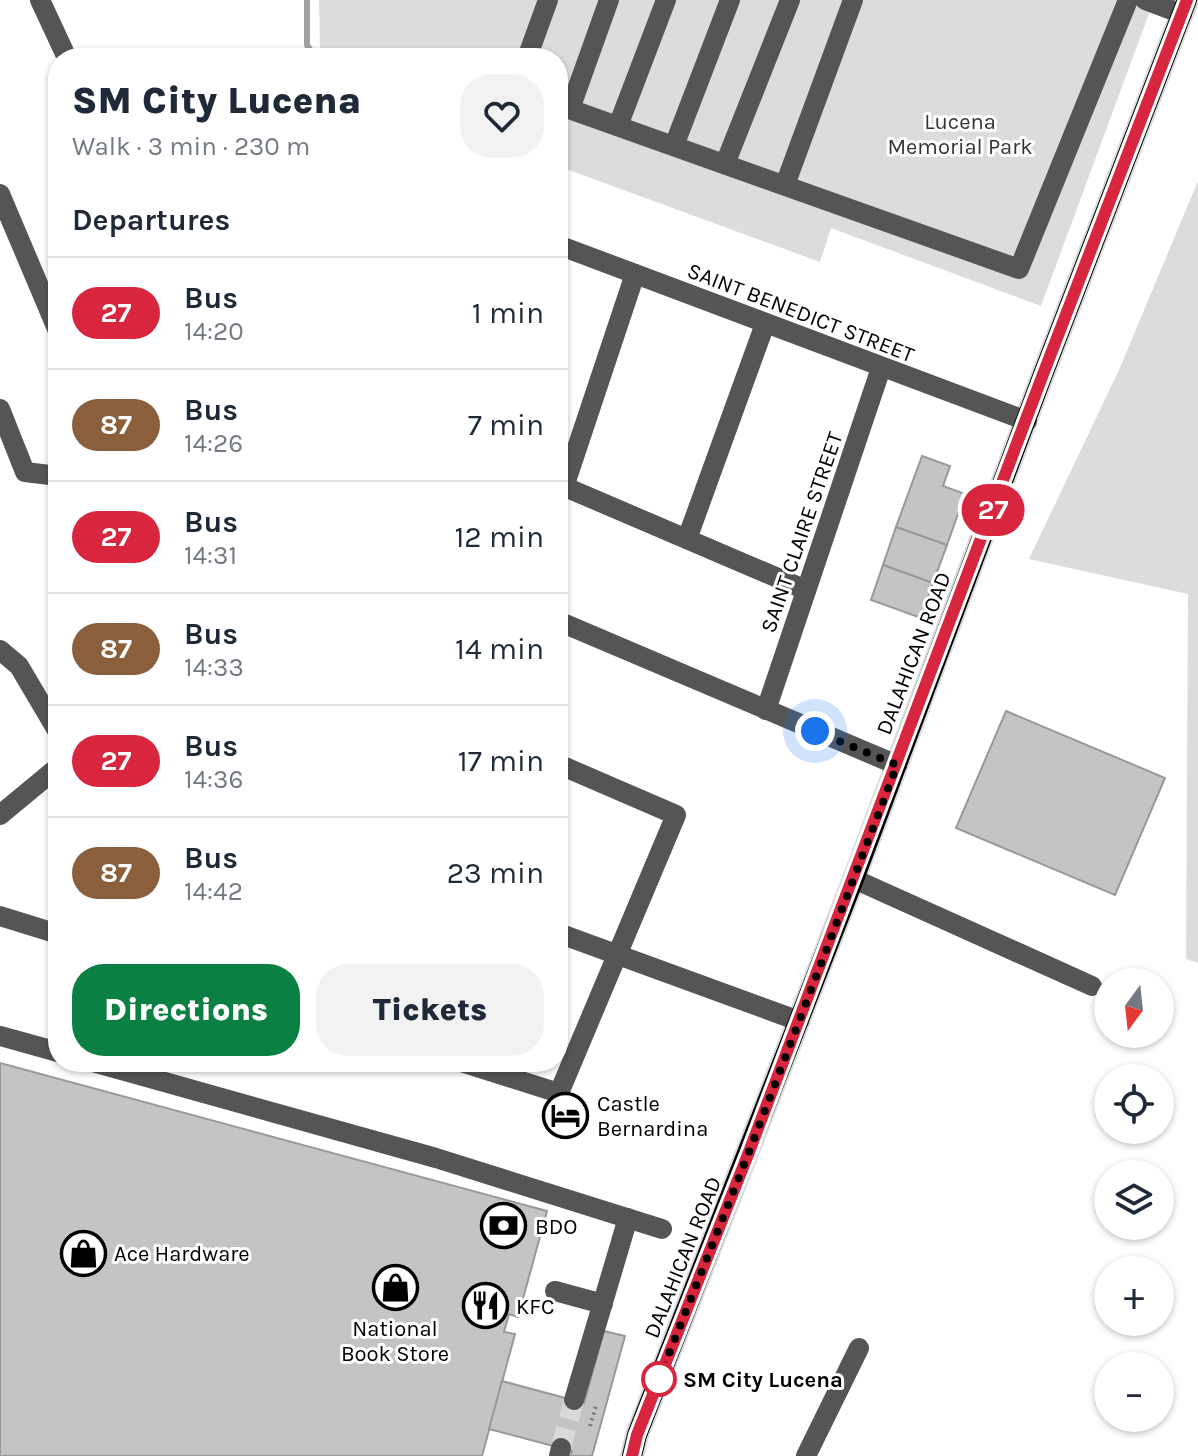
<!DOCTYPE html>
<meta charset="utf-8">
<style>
body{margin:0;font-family:Karla,sans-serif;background:#f2f2f3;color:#1f2937;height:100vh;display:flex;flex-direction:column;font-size:30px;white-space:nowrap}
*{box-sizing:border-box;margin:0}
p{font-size:26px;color:#747a83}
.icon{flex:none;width:44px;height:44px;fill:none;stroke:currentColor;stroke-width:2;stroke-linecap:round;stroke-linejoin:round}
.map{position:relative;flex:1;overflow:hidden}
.sheet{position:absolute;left:48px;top:48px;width:520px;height:1024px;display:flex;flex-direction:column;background:#fff;border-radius:32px;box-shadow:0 2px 6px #0004}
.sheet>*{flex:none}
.badge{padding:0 16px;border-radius:26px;font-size:28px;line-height:52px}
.needle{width:52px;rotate:195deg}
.tools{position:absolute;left:1094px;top:968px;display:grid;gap:16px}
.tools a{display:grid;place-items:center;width:80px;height:80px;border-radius:50%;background:#fff;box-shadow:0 2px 6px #0004;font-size:40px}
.you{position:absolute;width:40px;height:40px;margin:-20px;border:6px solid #fff;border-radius:50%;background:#1a73e8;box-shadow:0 0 0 12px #1a73e833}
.map>.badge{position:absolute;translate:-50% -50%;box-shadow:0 0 0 4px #fff}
h2{padding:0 24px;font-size:30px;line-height:72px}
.round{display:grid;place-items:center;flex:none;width:84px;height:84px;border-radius:32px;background:#f2f2f3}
.overview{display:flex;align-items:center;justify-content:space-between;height:136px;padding:0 24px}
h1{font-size:38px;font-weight:800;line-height:60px}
.action{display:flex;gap:16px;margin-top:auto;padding:16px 24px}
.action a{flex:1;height:92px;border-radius:32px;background:#0b8043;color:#fff;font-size:32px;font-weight:800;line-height:92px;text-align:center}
.action a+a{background:#f2f2f3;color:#1f2937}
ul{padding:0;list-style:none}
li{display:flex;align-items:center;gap:24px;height:112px;padding:0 24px;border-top:2px solid #e0e1e3}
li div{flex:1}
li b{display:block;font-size:30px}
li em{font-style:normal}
li .badge{min-width:88px;font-weight:700;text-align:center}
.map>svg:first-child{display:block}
</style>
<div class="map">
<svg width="1198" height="1456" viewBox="0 0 1198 1456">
<rect width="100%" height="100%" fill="#fff"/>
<g fill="#dcdcdc">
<polygon points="319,0 1154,0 1041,306 831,228 820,262 558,166 558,58 326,58 320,49"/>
<polygon points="1198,181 1198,963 1186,959 1188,594 1029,559 1119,370"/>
</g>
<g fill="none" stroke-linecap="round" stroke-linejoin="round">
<polyline stroke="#a3a3a3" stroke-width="6" points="307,0 307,45 316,58"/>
</g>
<g fill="#c4c4c4" stroke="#999" stroke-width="2">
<polygon points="922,456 950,466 943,486 965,494 947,545 896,527"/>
<polygon points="896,527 947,545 933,583 883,565"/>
<polygon points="883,565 933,583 921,618 871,600"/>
<polygon points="1006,711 1165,778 1115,895 956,828"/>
<polygon points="0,1063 547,1211 518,1317 509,1314 504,1332 515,1334 482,1456 0,1456"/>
<polygon points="604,1331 625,1336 592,1456 570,1456 572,1451 489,1429 502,1381 584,1403"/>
</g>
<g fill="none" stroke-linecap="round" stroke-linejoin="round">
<polyline stroke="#d9d9d9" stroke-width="20" stroke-dasharray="20 10" stroke-linecap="butt" points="561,1448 574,1400"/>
<defs>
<polyline id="major" points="632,1456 637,1435 854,879 1042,377 1187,0"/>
</defs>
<use href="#major" stroke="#dbdbdb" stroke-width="24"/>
<polyline stroke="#777" stroke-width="4" stroke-dasharray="2 4" stroke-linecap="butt" points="590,1426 596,1406"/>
<g stroke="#555" stroke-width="20">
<polyline points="40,0 67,58"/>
<polyline points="1145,0 1182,14"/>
<polyline points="527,58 548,0"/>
<polyline points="558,105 1019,269 1128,0"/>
<polyline points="570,109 609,0"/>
<polyline points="618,126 666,0"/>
<polyline points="674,146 730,0"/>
<polyline points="725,164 790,0"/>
<polyline points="785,185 853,0"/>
<polyline points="0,194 58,331"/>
<polyline points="558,245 1027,421"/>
<polyline points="0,409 25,472 58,476"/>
<polyline points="558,484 806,590"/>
<polyline points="564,487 635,274"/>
<polyline points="687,539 765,324"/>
<polyline points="558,621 897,765"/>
<polyline points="0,650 19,666 58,732"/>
<polyline points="766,710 881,368"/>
<polyline points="0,815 58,767"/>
<polyline points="854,879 1092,986"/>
<polyline points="0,916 58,934"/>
<polyline points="558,933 799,1021"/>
<polyline points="0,1036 58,1052"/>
<polyline points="93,1062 436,1158 662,1229"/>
<polyline points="461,1062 559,1093 676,815 558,764"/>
<polyline points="555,1291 603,1304"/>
<polyline points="574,1400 628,1218"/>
<polyline points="559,1456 561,1448"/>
<polyline points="806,1456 859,1348"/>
</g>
<use href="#major" stroke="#000" stroke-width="20"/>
</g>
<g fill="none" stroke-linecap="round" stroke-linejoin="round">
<defs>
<polyline id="line" points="632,1456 637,1435 749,1152 1042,377 1187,0"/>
</defs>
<use href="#line" stroke="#fff" stroke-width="18"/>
<use href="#line" stroke="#d7263d" stroke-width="12"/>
<polyline stroke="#000" stroke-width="8" stroke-dasharray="0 14.4" points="659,1379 749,1152 897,765 815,731"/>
</g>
<defs>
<symbol id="hotel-ring" viewBox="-11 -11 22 22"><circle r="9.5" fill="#fff" stroke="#000" stroke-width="1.5"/><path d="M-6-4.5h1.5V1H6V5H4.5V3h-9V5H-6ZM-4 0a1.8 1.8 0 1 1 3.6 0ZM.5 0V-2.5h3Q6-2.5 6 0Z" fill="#000"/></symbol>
<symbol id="bank-ring" viewBox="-11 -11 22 22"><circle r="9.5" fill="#fff" stroke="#000" stroke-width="1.5"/><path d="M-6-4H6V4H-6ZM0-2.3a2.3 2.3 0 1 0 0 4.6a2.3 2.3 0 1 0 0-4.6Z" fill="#000"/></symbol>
<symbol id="shop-ring" viewBox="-11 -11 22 22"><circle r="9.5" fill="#fff" stroke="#000" stroke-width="1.5"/><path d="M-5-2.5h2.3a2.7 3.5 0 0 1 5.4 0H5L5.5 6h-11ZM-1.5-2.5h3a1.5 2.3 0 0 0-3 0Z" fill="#000"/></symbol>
<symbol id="restaurant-ring" viewBox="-11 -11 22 22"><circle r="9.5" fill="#fff" stroke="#000" stroke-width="1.5"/><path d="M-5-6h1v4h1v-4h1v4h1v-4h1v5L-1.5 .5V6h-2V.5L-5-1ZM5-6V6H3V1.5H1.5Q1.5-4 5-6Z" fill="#000"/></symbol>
</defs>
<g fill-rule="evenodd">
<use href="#hotel-ring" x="540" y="1090" width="51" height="51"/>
<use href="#bank-ring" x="478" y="1200" width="51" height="51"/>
<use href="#shop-ring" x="58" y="1228" width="51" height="51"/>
<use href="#shop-ring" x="370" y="1262" width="51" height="51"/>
<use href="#restaurant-ring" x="460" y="1280" width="51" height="51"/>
</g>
<circle fill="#fff" stroke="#d7263d" stroke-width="4" cx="659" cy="1379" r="16"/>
<g text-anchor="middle" stroke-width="6" stroke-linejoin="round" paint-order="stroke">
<g font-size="22" fill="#333" stroke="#fff">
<text x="960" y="129">Lucena<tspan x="960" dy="25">Memorial Park</tspan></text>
</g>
<g font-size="22" fill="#000" stroke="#fff">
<text transform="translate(801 312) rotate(21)" y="8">SAINT BENEDICT STREET</text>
<text transform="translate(801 532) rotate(-71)" y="8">SAINT CLAIRE STREET</text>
<text transform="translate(913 653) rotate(-69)" y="8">DALAHICAN ROAD</text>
<text transform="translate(682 1257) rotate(-68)" y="8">DALAHICAN ROAD</text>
</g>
<g font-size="22" fill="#000" stroke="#fff" text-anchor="start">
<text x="597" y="1111">Castle<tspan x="597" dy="25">Bernardina</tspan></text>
<text x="535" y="1234">BDO</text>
<text x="114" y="1261">Ace Hardware</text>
<text x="516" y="1314">KFC</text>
<text x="395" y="1336" text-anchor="middle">National<tspan x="395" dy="25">Book Store</tspan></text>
</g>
<g font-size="22" font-weight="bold" fill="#000" stroke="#fff" text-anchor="start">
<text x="683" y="1387">SM City Lucena</text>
</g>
</g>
</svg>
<div class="tools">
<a><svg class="needle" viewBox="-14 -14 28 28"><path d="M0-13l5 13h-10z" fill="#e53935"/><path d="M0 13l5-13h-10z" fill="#747a83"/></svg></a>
<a><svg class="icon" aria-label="locate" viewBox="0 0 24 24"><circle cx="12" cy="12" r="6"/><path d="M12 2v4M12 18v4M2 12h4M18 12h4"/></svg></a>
<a><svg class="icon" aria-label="layers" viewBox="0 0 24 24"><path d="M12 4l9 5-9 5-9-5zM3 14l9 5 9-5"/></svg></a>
<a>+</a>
<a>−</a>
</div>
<div class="you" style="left:815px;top:731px"></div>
<b class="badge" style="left:993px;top:510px;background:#d7263d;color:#fff">27</b>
<section class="sheet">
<div class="overview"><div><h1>SM City Lucena</h1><p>Walk · 3 min · 230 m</p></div><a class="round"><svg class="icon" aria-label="heart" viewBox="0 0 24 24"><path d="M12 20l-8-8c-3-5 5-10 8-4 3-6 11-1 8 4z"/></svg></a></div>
<h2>Departures</h2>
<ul>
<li><span class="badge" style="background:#d7263d;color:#fff">27</span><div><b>Bus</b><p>14:20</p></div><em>1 min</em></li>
<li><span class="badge" style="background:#8b5e3c;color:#fff">87</span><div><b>Bus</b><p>14:26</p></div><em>7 min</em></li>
<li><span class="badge" style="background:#d7263d;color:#fff">27</span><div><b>Bus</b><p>14:31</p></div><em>12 min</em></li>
<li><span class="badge" style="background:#8b5e3c;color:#fff">87</span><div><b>Bus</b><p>14:33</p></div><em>14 min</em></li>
<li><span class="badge" style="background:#d7263d;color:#fff">27</span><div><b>Bus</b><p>14:36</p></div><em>17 min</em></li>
<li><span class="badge" style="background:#8b5e3c;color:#fff">87</span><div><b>Bus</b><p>14:42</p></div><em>23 min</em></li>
</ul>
<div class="action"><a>Directions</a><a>Tickets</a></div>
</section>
</div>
